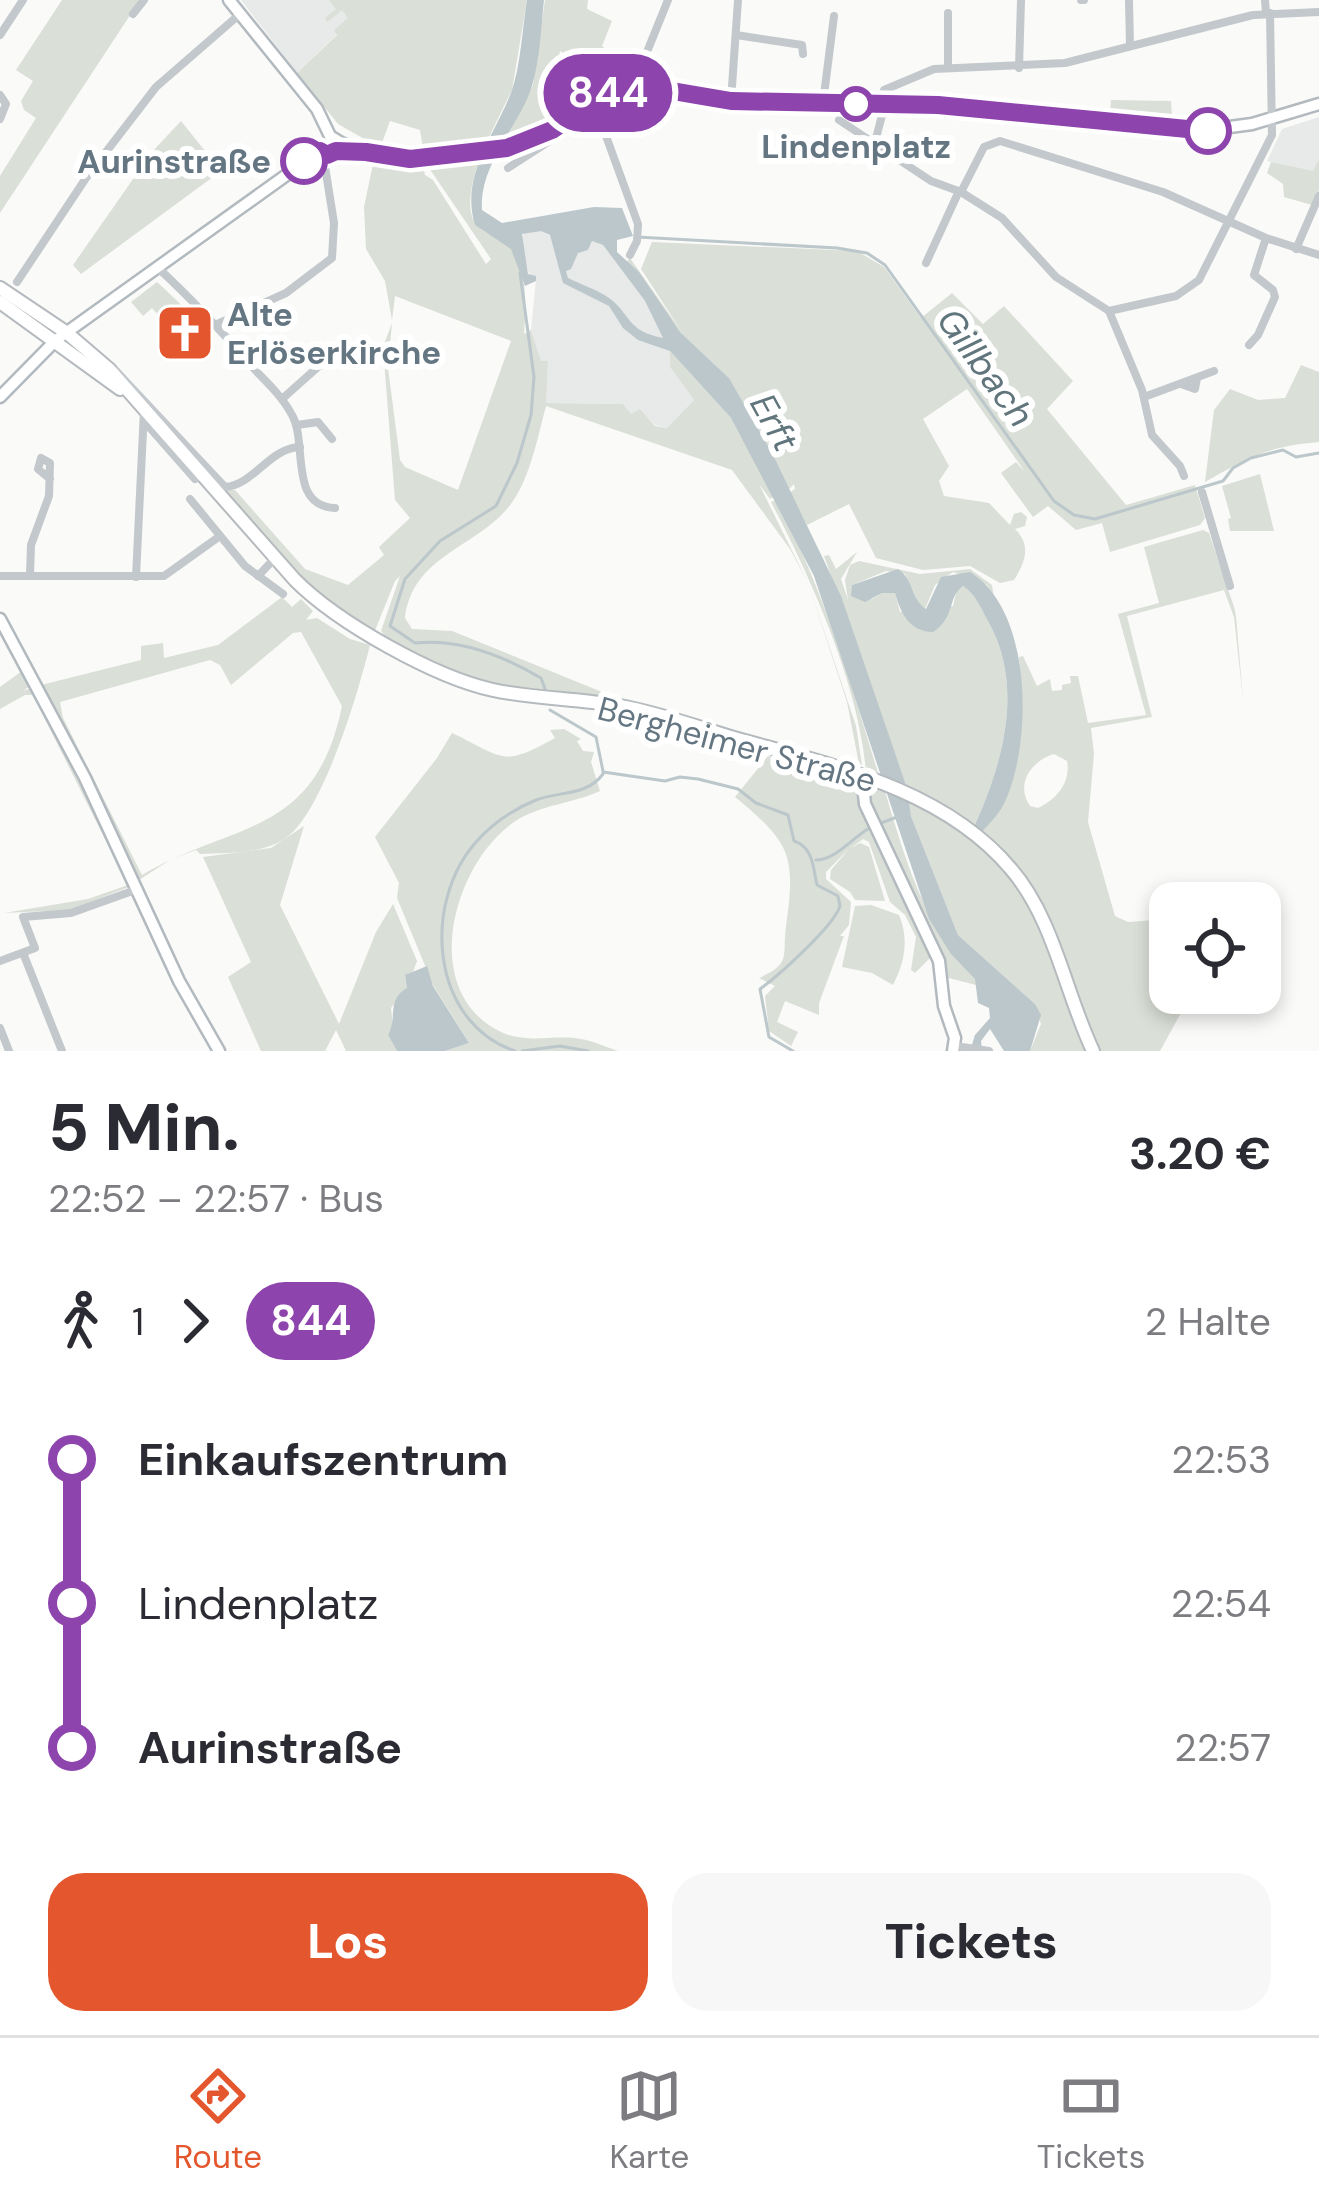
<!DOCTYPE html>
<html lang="de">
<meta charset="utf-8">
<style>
body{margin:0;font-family:"DM Sans",sans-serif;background:#f7f7f7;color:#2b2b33;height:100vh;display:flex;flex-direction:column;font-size:45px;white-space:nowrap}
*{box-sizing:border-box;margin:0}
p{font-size:39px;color:#7c7c81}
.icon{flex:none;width:66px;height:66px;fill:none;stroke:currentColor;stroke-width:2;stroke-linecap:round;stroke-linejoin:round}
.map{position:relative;height:1051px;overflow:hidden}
.details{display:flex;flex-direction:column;background:#fff;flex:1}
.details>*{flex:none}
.badge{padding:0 24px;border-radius:39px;font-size:42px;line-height:78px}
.buttons{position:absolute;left:1149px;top:882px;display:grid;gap:24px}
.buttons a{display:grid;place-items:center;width:132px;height:132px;border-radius:24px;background:#fff;box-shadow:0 6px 18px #0003;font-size:60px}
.map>.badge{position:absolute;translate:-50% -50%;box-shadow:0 0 0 6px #fff}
.legs{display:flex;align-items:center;gap:18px;height:132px;padding:0 48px;font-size:39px}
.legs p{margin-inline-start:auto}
.overview{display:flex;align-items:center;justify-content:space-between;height:204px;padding:0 48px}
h1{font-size:66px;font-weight:800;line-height:90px}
.button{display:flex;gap:24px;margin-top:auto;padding:24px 48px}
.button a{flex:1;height:138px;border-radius:36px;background:#e4572e;color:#fff;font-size:48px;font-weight:800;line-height:138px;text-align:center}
.button a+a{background:#f7f7f7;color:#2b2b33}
ul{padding:0 48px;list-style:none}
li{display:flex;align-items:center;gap:42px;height:144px;font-size:45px}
li i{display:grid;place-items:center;width:18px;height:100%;margin:0 15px;background:currentColor}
li i::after{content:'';width:30px;height:30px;margin:-15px;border:9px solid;border-radius:50%;background:#fff}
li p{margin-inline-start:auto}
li:first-child i{background:linear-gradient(#0000 50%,currentColor 0)}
li:last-child i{background:linear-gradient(currentColor 50%,#0000 0)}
.dock{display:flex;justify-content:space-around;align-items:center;height:168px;border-top:3px solid #e1e1e2;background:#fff;font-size:33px;color:#7c7c81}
.dock a{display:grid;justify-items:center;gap:6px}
.dock .active{color:#e4572e}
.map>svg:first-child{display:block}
</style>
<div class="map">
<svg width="1319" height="1051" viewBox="0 0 1319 1051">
<rect width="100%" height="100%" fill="#fafaf8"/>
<g fill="#e8e9e9">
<polygon points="241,0 360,0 364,8 297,73"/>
<polygon points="1319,117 1319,159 1313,172 1267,161 1282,129"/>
<polygon points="525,231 542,231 553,238 560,270 571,269 578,252 588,250 592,241 603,245 645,301 670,351 670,367 694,400 667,428 655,425 640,410 631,415 623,404 545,403 548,361 541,362 531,330 536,280 529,274 520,241"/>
</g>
<g fill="#dadfd7" fill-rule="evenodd">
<polygon points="62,0 140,0 0,213 0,176 36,118 24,110 21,101 33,81 16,70"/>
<polygon points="329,0 527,0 512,90 485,145 423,148 420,130 390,121 380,148 338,124 297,73 337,35 334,30 348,18 342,10 327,22 325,18 336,9"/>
<polygon points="545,0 588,0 587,9 612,21 602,46 613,55 598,76 560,51 551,95 564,112 533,133 505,141 533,85"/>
<polygon points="1111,100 1171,101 1172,118 1110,113"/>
<polygon points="181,121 221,171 81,274 73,265 152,152"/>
<polygon points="1319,159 1319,190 1312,205 1284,197 1283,184 1267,173 1271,162 1313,171"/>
<path d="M 479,160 C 473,178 463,212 478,226 C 487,236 503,237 511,248 C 528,272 526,306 524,334 L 531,330 L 541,361 L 548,361 L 546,403 L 623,404 L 631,414 L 640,409 L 655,426 L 667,428 L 694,400 L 670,367 L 670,351 L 731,418 L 774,497 L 770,499 L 759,484 L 808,583 L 856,726 L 862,765 L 859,764 L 847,702 L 808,583 L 790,549 L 732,470 L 546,406 C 537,439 529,486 505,511 C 472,548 412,558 405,618 L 412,629 L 452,631 L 629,703 L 496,688 L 390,642 L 381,631 L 400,576 L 395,581 L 374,633 L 320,599 L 225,497 L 227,490 L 235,490 L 305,569 L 348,585 L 384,555 L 379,547 L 410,518 L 395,500 L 383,347 L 392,323 L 388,368 L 400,460 L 405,467 L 458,490 L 511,341 L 395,296 L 392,320 L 385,281 L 366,249 L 364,207 L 373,164 L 423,165 L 425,175 L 433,180 L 486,264 L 491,259 L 429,168 Z"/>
<path d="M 652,242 L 857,251 L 884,267 L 921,318 L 952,293 L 983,324 L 1004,306 L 1073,381 L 1047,409 L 1126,505 L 1195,485 L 1205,518 L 1200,525 L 1110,552 L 1102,523 L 1076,530 L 1048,506 L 1033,517 L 1001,473 L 1016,462 L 1025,472 L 967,389 L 923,419 L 949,466 L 939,481 L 944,496 L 989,503 L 1010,525 L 1014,514 L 1021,512 L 1027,517 L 1025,526 L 1015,529 C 1032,546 1025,562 1014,580 L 1000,583 L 970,566 L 923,570 L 876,558 L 849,504 L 807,525 L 790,492 L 795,489 L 794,484 L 789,489 L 729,378 L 680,332 L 627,261 L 630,258 L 682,332 L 641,269 Z"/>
<polygon points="157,282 189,312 170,328 152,308 143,316 131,302"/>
<path d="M 1301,365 L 1319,372 L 1319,442 C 1268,446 1248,458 1205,482 L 1214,410 L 1230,389 L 1258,400 L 1285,398 Z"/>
<polygon points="1260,474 1274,531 1230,531 1228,519 1231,518 1222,486"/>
<path d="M 776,500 C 823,587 850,681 879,776 L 866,771 C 858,683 812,580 771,502 Z"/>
<path d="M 1203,530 L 1209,533 L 1234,607 L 1236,616 L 1243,699 L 1234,617 L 1224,590 L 1127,616 L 1152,717 L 1091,728 L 1094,754 L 1088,822 L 1115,916 L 1128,922 L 1170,919 L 1170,993 L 1192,993 L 1160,1051 L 1097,1051 L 1048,926 L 980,834 C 1025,780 1025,724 1019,657 L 1023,656 L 1037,686 L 1050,679 L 1052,691 L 1062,690 L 1062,685 L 1071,683 L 1070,676 L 1078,676 L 1088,723 L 1146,715 L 1118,614 L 1159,603 L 1144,547 ZM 1054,754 L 1067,761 C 1071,782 1057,799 1038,808 L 1030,806 C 1015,784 1031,761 1054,754 Z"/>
<path d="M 857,552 L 841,579 L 848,600 L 845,580 L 850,565 L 859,561 L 920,574 L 970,569 L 992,585 L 994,598 L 987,585 L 953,572 L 935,585 L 925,609 L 920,606 L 905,574 L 886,571 L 852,585 L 872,599 L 882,593 L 895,593 L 900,612 L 953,606 L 957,589 L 964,586 C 978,595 981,609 989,623 C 1025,688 1002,766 973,829 L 907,788 L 824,556 L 829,555 L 836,569 Z"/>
<path d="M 282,597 L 292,607 L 301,599 L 313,611 L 306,620 L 317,618 L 350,639 L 370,645 C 359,690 322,817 283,840 C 259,854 226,853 200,854 L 196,850 L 170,860 L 139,880 L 41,685 L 141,660 L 141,646 L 163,643 L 164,658 L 218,645 ZM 301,632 L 342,706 C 315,837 235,821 142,875 L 63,718 L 60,702 L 210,660 L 220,665 L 231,685 L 293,633 Z"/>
<polygon points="22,671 30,686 23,691 31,688 131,886 70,910 4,913 88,899 128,885 33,695 25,695 0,709 0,687"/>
<path d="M 564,729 L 581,739 L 577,741 L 583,751 L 594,752 L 591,762 L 600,791 C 572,804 541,804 514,822 C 452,865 418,992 501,1032 C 524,1043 549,1036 574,1038 C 589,1039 603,1046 618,1051 L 445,1051 L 469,1043 L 433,985 L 397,898 L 399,883 L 375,837 L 437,758 L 452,733 C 505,758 501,768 555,738 L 550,730 Z"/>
<path d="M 768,756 L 857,789 L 932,956 L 915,973 L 911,970 L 916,937 L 905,915 L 890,902 L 869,842 L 863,839 L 851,848 L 860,843 L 869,847 L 885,901 L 855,900 L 850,892 L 830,879 L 831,870 L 849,849 L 826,872 L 826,879 L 851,902 L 849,925 L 840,936 L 844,936 L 819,1003 L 819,1015 L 785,1001 L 777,1022 L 798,1032 L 791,1046 L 769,1031 L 765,996 L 775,986 L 759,978 C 792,963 782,957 786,926 C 796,856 791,843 735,797 Z"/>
<path d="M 869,784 L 884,788 C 905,858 923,926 976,979 L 976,985 L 945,977 L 865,794 Z"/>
<path d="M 908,797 C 943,819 978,839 1007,870 C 1047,913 1068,997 1089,1051 L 1030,1051 L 1041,1024 L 1035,1004 L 958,935 L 911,816 Z"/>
<polygon points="304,826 280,905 339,1024 376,932 393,904 417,961 413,972 405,976 407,988 391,1008 393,1026 388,1035 397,1051 346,1051 336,1030 325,1051 261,1051 228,977 251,962 203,857 271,848"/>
<path d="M 871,905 L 899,915 C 909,939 905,962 893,985 L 872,973 L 842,967 L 855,906 Z"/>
</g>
<g fill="#bbc7cb" fill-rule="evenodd">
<path d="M 527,0 L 544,0 C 541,28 540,59 532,86 C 519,127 479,164 482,210 L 502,223 L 594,207 L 622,208 L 633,236 L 617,240 L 617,252 L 639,272 L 680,332 L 729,378 L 773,455 L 841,596 L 907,788 L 911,816 L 958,935 L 1035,1004 L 1041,1015 L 1030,1051 L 1004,1051 L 990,1029 L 981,1041 L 982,1051 L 970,1051 L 975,1035 L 990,1018 L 989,1008 L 978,1003 L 975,979 L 951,954 L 929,919 L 814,576 L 731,418 L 670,351 L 638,340 L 623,328 L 609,306 L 563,283 L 550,235 L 541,231 L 522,234 L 528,274 L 536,276 L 536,281 L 525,286 L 511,249 L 475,225 C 460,176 494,136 511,93 C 521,65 522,30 527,0 ZM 592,241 L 603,245 L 645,301 L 663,338 C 625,331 631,312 606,296 C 595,289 580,284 568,278 L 566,271 L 571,269 L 578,253 L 588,250 Z"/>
<path d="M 898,569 C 914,579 911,600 926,609 L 941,577 L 970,572 C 1032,610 1032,737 1007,797 C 1002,811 990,823 980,834 L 973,829 C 1002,766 1025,688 989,623 C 981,609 977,595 963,586 C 947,597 956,617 933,632 C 909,631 901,614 895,593 L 882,593 L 865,602 L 851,596 L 852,585 Z"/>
<path d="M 427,966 L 433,986 L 469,1043 L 445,1051 L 397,1051 L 388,1035 C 398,1018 386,1000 407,988 L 405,975 Z"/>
</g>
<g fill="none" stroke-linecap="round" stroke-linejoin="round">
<g stroke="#bbc7cb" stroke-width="3">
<polyline points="637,237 837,248 867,253 885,265 1054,501 1074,515 1095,519 1223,481 1233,468 1251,458 1283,450 1296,457 1319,453"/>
<path d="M 520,273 L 534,377 L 531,415 L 517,463 L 496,506 L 440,541 L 405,579 L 390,626 L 415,643 C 459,638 502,655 541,678 L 545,689"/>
<polyline points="550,710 596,737 603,771"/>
<path d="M 603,772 L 665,781 L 680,777 L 698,779 L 738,789 L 756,803 L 788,815 L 794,841 C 814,848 813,868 817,885 L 838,896 L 840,906 C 834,926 778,976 760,989 L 769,1037 L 793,1051"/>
<polyline points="881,823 897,817"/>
<path d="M 816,860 C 835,860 851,839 868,829"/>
<path d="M 515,1051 C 430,1022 422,903 476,842 C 492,824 514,809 536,800 C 560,791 587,796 603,774"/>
<polyline points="522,1051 560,1046 588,1051"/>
</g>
<defs>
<g id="secondary">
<polyline points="229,0 317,109 330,136"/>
<path d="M 330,136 C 385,175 499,159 556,128 C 581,115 601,90 628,84 L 731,101 L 938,105 L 1200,131 L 1252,124 L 1319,104"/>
<polyline points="319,150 327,155 336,151 356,152"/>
<polyline points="0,397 56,340 320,151"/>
<polyline points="0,619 85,778 179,981 219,1051"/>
<polyline points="862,776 865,804 939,961 944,1006 955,1038 953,1051"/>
</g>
<g id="primary">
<path d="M 0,288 L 67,333 L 109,369 L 295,580 C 338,623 434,677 493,690 C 535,699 578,698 620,706 C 659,713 697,727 734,738 C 830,765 943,788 1011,869 C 1054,919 1065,992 1093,1051"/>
<polyline points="0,302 120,389"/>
</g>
</defs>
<use href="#secondary" stroke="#b3babf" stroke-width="15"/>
<use href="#primary" stroke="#b5babe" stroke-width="16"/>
<g stroke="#c3c8cc" stroke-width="8">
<polyline points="1081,0 1084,0"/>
<polyline points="1129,0 1130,46"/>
<polyline points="1265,0 1266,13"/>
<polyline points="133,14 144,0"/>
<polyline points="0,35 23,0"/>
<polyline points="736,35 802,45 803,54"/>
<polyline points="948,67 948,13"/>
<polyline points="1019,68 1021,0"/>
<polyline points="634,84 668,0"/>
<polyline points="0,95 6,104 0,119"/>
<polyline points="731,101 738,0"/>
<polyline points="594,103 638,224 637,241 630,255"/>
<polyline points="823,103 834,16"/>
<polyline points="879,104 884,90 934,69 1065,63 1253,15 1319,12"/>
<polyline points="839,120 931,181 961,192 1002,218 1056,277 1109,311 1142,390 1152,435 1180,466 1184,476"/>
<polyline points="875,142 885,104"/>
<polyline points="508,168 550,141 552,131"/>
<polyline points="961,192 984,147 1000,141 1163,192 1266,238 1319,255"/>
<polyline points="1296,249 1319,196"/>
<polyline points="926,263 959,191"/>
<path d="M 158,268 C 193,300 225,335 256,371 C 269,384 283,398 292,415 C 308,443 288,506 335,508"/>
<polyline points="17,282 86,178 156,87 240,14"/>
<polyline points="1109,311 1176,296 1199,280 1272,135 1270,13"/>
<polyline points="215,325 286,293 332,258 334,223 323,154"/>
<polyline points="1249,345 1258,335 1275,297 1273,290 1254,275 1266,238"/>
<path d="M 116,371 L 225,487 C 254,485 269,448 300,447"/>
<polyline points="1181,384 1195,389 1197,378"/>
<polyline points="1144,397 1214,371"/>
<polyline points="282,399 337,350 340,342"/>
<polyline points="144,421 195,479"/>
<polyline points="297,425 318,422 332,439"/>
<polyline points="1202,492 1230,586"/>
<polyline points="190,499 245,566 283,594"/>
<polyline points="30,575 31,545 49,496 50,463 41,458 38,469 50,479"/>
<polyline points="0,576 164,576 220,536"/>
<polyline points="258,576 275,558"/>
<polyline points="136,577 144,410"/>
<polyline points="23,953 62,1051"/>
<polyline points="0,961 35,948 23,917 71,913 138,889"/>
<polyline points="0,1028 9,1051"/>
<polyline points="955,1046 989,1051"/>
</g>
<use href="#secondary" stroke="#fff" stroke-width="10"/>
<use href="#primary" stroke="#fff" stroke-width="12"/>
</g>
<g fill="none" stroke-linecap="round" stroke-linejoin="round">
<defs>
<polyline id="line-1" points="304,161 320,151 327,155 336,151 366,152 410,159 507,148 552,130 616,87 631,84 731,101 938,105 1208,131"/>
</defs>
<use href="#line-1" stroke="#fff" stroke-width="27"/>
<use href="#line-1" stroke="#8e44ad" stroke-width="18"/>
</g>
<defs>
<symbol id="church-square" viewBox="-11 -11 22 22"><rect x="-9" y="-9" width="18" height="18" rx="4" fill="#e4572e" stroke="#fff"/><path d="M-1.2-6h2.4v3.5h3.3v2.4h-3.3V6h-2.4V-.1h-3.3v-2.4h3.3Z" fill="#fff"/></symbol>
</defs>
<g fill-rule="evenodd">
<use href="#church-square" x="152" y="300" width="66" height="66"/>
</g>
<g fill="#fff" stroke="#8e44ad" stroke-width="6">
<circle cx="856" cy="104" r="15"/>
<circle cx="1208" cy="131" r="21"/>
<circle cx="304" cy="161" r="21"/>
</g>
<g text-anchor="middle" stroke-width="12" stroke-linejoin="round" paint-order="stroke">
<g font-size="33" font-weight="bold" fill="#657683" stroke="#fff">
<text x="856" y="158">Lindenplatz</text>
<text x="271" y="173" text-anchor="end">Aurinstraße</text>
</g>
<g font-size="33" font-weight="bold" fill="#657683" stroke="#fff" text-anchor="start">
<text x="227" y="326">Alte<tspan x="227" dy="38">Erlöserkirche</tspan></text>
</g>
<g font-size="33" fill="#657683" stroke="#fff">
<text transform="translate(737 744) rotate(15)" y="12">Bergheimer Straße</text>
</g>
<g font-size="36" font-style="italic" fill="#60757c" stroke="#fff">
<text transform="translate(986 367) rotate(54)" y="13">Gillbach</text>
<text transform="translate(775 422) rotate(61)" y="13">Erft</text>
</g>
</g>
</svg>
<div class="buttons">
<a><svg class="icon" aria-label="locate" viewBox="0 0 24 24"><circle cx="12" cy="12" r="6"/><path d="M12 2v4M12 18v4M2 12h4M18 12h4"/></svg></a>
</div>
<b class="badge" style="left:608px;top:93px;background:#8e44ad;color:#fff">844</b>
</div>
<section class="details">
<div class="overview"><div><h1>5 Min.</h1><p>22:52 – 22:57 · Bus</p></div><b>3.20 €</b></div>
<div class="legs"><svg class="icon" aria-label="walk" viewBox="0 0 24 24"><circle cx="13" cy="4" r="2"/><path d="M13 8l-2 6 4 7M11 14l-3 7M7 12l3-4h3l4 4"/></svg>1<svg class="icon" aria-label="forward" viewBox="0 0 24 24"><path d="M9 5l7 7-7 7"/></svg><b class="badge" style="background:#8e44ad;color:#fff">844</b><p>2 Halte</p></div>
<ul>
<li><i style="color:#8e44ad"></i><b>Einkaufszentrum</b><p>22:53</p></li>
<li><i style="color:#8e44ad"></i><span>Lindenplatz</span><p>22:54</p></li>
<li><i style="color:#8e44ad"></i><b>Aurinstraße</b><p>22:57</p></li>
</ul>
<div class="button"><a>Los</a><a>Tickets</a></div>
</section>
<nav class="dock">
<a class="active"><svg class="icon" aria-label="directions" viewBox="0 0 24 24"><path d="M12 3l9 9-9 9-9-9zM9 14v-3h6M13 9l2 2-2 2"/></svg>Route</a>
<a><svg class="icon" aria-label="map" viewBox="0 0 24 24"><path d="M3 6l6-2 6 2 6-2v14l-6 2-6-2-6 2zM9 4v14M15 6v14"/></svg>Karte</a>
<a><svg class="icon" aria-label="tickets" viewBox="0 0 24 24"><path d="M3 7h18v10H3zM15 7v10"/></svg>Tickets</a>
</nav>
